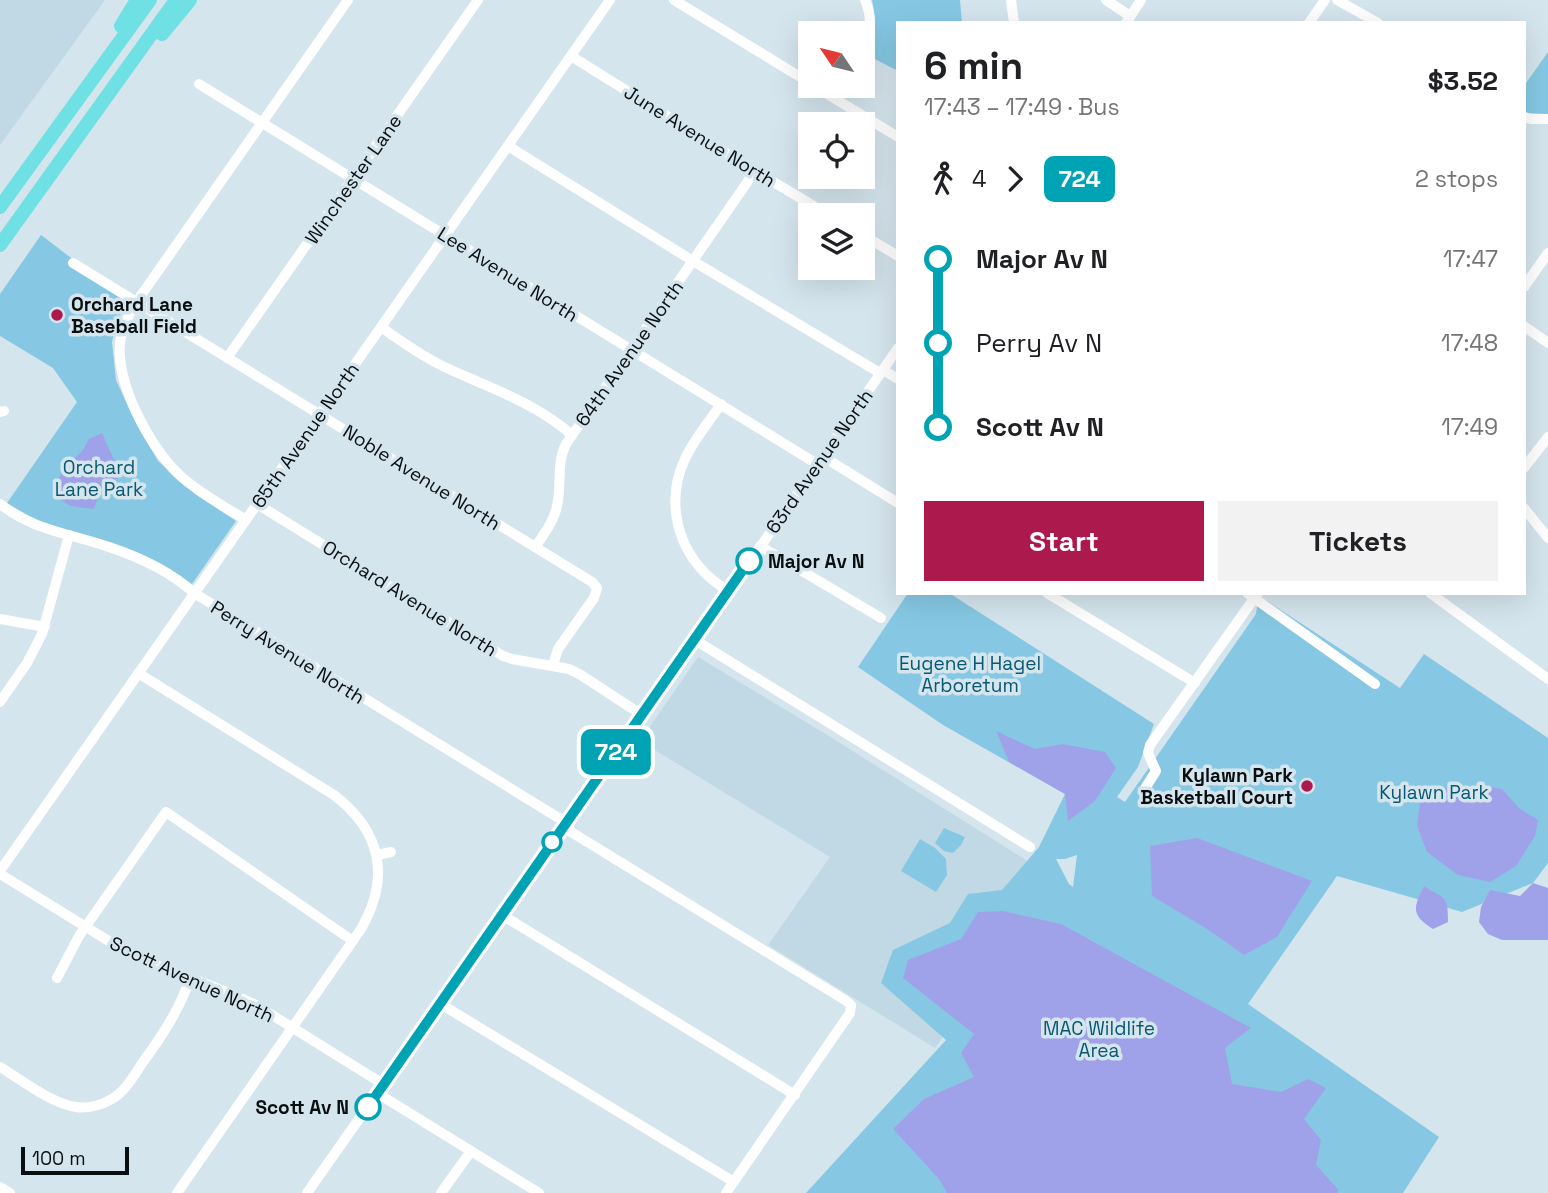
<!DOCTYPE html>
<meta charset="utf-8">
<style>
body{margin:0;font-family:"Space Grotesk",sans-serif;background:#f2f2f2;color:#202124;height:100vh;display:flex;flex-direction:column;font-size:26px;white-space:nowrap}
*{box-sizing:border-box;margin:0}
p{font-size:23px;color:#757577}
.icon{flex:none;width:38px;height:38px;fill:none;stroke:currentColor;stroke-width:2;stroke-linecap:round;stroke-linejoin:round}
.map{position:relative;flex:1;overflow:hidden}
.details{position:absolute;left:896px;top:21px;width:630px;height:574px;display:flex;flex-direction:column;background:#fff;border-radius:0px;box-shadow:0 7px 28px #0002}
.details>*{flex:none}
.badge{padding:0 14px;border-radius:10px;font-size:24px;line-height:46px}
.needle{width:46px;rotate:305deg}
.buttons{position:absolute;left:798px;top:21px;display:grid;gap:14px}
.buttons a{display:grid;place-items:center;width:77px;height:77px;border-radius:0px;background:#fff;box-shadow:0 7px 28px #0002;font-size:35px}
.scale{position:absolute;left:21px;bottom:18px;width:108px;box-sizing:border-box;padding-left:7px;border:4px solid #090e11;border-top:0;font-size:19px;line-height:24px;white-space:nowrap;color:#090e11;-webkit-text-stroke:5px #d5e5ed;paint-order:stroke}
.map>.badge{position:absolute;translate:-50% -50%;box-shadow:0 0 0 4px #fff}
.legs{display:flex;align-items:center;gap:10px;height:77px;padding:0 28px;font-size:23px}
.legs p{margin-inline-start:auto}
.headline{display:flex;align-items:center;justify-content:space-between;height:119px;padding:0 28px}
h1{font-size:38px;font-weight:700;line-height:52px}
.action{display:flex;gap:14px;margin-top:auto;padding:14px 28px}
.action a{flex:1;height:80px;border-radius:0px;background:#ab194d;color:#fff;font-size:28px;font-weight:700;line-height:80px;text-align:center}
.action a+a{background:#f2f2f2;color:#202124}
ul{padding:0 28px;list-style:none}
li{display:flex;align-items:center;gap:24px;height:84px;font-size:26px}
li i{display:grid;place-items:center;width:10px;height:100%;margin:0 9px;background:currentColor}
li i::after{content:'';width:18px;height:18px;margin:-9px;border:5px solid;border-radius:50%;background:#fff}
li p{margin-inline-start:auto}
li:first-child i{background:linear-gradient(#0000 50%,currentColor 0)}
li:last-child i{background:linear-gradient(currentColor 50%,#0000 0)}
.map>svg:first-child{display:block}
</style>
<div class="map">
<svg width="1548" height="1193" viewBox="0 0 1548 1193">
<rect width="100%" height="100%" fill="#d5e5ed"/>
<g fill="#c0d9e4">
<polygon points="0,0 105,0 0,145"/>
<polygon points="698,657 824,733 1056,879 935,1048 768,945 830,857 640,741"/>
</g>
<g fill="#86c8e3" fill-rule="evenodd">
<path d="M 872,0 L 960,0 L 962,23 L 898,23 L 898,71 L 867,55 C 876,33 877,23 872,0 Z"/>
<polygon points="1548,52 1548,114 1528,113 1524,110 1524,86"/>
<polygon points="41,235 129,302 117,320 112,342 116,380 134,419 158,461 195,494 236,521 192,584 138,553 36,520 7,503 77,402 53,368 0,336 0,294"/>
<path d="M 908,593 L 949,593 L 1154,724 L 1138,767 L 1117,797 L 1125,802 L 1256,614 L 1257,607 L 1267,601 L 1400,688 L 1424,654 L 1548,738 L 1548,863 L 1533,883 L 1462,912 L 1337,876 L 1248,1004 L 1439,1137 L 1403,1193 L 806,1193 L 946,1040 L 881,983 L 893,950 L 950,923 L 968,894 L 1002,890 L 1039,847 L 1065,794 L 943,725 L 858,667 ZM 1077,855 L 1073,887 L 1069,884 L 1056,859 L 1065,859 Z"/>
<polygon points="944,828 965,837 961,845 953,853 944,851 935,843"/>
<polygon points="920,839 935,848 946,859 947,875 936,892 901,871"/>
</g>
<g fill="#a0a2e9">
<path d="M 102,433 L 121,476 L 101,489 L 94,509 C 73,506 63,509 53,487 L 66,467 L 83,450 L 89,439 Z"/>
<polygon points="996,731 1035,749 1063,744 1105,752 1116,768 1095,801 1068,821 1065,794 1009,762"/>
<polygon points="1487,786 1502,789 1519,808 1538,820 1535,836 1516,866 1490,882 1458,875 1427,852 1417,826 1420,802 1435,787 1460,789"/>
<polygon points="1197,838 1312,881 1277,937 1244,955 1207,929 1152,896 1150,846"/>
<polygon points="1533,883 1548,888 1548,940 1502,940 1488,934 1479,922 1481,907 1490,890 1520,896"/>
<path d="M 1424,886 C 1445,900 1448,894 1448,922 L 1433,929 C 1411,915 1413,908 1424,886 Z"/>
<polygon points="1003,911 1061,924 1251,1028 1225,1048 1232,1084 1281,1092 1308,1079 1326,1088 1304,1119 1321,1140 1316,1165 1338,1189 1337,1193 947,1193 939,1179 893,1129 924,1099 974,1077 961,1053 974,1034 903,978 908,960 961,939 978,912"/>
</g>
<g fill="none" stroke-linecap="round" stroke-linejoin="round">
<g stroke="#fff" stroke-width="10">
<polyline points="674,0 810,83"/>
<polyline points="1011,0 1014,23"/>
<polyline points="1106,0 1130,16"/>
<polyline points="1337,0 1378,23"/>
<polyline points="1126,23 1141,0"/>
<polyline points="1309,23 1325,0"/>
<path d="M 863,53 C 871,35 873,18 865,0"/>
<polyline points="571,56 755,171 829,215"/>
<polyline points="199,84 817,464"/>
<polyline points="814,86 898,137"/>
<polyline points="835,98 843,86"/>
<polyline points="1524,117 1531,119 1548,119"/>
<polyline points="508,146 693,261 880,373"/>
<polyline points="863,235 898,256"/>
<polyline points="73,263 592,582 597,588 594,598 558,649 553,665"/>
<polyline points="1524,287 1548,253"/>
<polyline points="1524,326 1548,343"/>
<path d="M 381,327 C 403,343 426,359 451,370 C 493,389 537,404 572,435"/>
<polyline points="227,358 478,0"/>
<polyline points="883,370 898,379"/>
<path d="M 721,404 C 709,422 694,439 685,459 C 667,497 675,541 703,571 C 710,579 720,585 728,592"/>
<polyline points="0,412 4,411"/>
<polyline points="822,456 898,503"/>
<polyline points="1524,468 1548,437"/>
<path d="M 0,504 C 32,530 72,534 109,547 C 139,557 171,572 194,593 L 557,817 L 567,821"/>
<polyline points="257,504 503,656 512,659 569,669 581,675 642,715"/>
<polyline points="1524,508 1548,538"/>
<path d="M 246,520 C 225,507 203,495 184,479 C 152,453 112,379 121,337 C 124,321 133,308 142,294 L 348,0"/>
<polyline points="760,546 881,618"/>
<path d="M 535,547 C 544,534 554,521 557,506 C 562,485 556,464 566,444 L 755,171"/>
<polyline points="1047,593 1195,683"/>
<polyline points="1247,593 1375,684"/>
<polyline points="1430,593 1548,679"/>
<polyline points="0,619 45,627"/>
<polyline points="695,640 1030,847"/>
<path d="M 138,673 L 334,795 C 381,831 391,877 361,929 L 177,1193"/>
<polyline points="0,702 27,663 42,634 69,535"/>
<polyline points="1144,790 1156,771 1148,753 1150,745 1258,593"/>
<polyline points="563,827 845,1000 851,1005 850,1013 726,1193"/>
<polyline points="377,855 391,852"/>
<polyline points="0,871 610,0"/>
<polyline points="0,874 125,951 153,964 227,992 256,1005 383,1084"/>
<polyline points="502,915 795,1095"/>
<polyline points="57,978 79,936 166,812 353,941"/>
<polyline points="439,1003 734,1182"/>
<path d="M 0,1067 C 22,1080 50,1103 76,1107 C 88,1109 102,1105 112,1099 C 126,1091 134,1075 143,1062 C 162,1036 180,1009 190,978"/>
<polyline points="377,1093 539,1193"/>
<polyline points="0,1187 10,1193"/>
<polyline points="307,1193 686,654 898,348"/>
<polyline points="441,1193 471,1151"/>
</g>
<g stroke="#6fe0e4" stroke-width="14">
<polyline points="121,26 137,0"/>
<polyline points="162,34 190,0"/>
<polyline points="0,207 150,0"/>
<polyline points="0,245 176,0"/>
</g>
</g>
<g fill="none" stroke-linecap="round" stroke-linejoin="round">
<defs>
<polyline id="line-1" points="368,1107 749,561"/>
</defs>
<use href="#line-1" stroke="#fff" stroke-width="16"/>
<use href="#line-1" stroke="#00a3b4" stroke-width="10"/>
</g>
<g fill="#ab194d" stroke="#d5e5ed" stroke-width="2.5">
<circle cx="57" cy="315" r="7"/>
<circle cx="1307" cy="786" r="7"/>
</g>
<g fill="#fff" stroke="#00a3b4" stroke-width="3.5">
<circle cx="749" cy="561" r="12"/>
<circle cx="552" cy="842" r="9"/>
<circle cx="368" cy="1107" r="12"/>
</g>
<g text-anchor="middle" stroke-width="7" stroke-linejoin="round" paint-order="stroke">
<g font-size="19" fill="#090e11" stroke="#d5e5ed">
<text transform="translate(700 136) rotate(32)" y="7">June Avenue North</text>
<text transform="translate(353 179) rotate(-55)" y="7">Winchester Lane</text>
<text transform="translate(508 274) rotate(32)" y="7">Lee Avenue North</text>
<text transform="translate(629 353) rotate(-55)" y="7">64th Avenue North</text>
<text transform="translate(305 435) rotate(-55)" y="7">65th Avenue North</text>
<text transform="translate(819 461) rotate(-55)" y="7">63rd Avenue North</text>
<text transform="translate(422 477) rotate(32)" y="7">Noble Avenue North</text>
<text transform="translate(410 598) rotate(32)" y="7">Orchard Avenue North</text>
<text transform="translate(288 652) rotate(32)" y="7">Perry Avenue North</text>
<text transform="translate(192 979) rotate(25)" y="7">Scott Avenue North</text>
</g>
<g font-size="19" font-weight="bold" fill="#090e11" stroke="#d5e5ed" text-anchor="start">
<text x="71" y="311">Orchard Lane<tspan x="71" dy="22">Baseball Field</tspan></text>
<text x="1293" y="782" text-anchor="end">Kylawn Park<tspan x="1293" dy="22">Basketball Court</tspan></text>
</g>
<g font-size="19" fill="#085871" stroke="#d5e5ed">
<text x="99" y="474">Orchard<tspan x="99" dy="22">Lane Park</tspan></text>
<text x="970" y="670">Eugene H Hagel<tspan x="970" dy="22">Arboretum</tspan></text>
<text x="1434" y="799">Kylawn Park</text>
<text x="1099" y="1035">MAC Wildlife<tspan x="1099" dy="22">Area</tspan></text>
</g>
<g font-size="19" font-weight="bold" fill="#090e11" stroke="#d5e5ed" text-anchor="start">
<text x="768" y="568">Major Av N</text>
<text x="349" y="1114" text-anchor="end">Scott Av N</text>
</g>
</g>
</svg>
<div class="buttons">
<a><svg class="needle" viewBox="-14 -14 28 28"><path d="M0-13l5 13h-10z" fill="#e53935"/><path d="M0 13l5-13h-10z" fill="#757577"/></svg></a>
<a><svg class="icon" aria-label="locate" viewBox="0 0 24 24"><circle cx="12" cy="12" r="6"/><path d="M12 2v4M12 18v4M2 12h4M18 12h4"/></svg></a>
<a><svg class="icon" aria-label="layers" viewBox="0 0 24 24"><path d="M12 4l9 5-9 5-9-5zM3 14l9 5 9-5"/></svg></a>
</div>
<div class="scale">100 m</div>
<b class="badge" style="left:616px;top:752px;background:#00a3b4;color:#fff">724</b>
<section class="details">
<div class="headline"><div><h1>6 min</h1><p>17:43 – 17:49 · Bus</p></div><b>$3.52</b></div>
<div class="legs"><svg class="icon" aria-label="walk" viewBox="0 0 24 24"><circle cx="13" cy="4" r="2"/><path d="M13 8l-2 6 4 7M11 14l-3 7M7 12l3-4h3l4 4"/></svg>4<svg class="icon" aria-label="forward" viewBox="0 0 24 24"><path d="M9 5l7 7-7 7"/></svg><b class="badge" style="background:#00a3b4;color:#fff">724</b><p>2 stops</p></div>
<ul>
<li><i style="color:#00a3b4"></i><b>Major Av N</b><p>17:47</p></li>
<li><i style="color:#00a3b4"></i><span>Perry Av N</span><p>17:48</p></li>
<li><i style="color:#00a3b4"></i><b>Scott Av N</b><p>17:49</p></li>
</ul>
<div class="action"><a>Start</a><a>Tickets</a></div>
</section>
</div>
